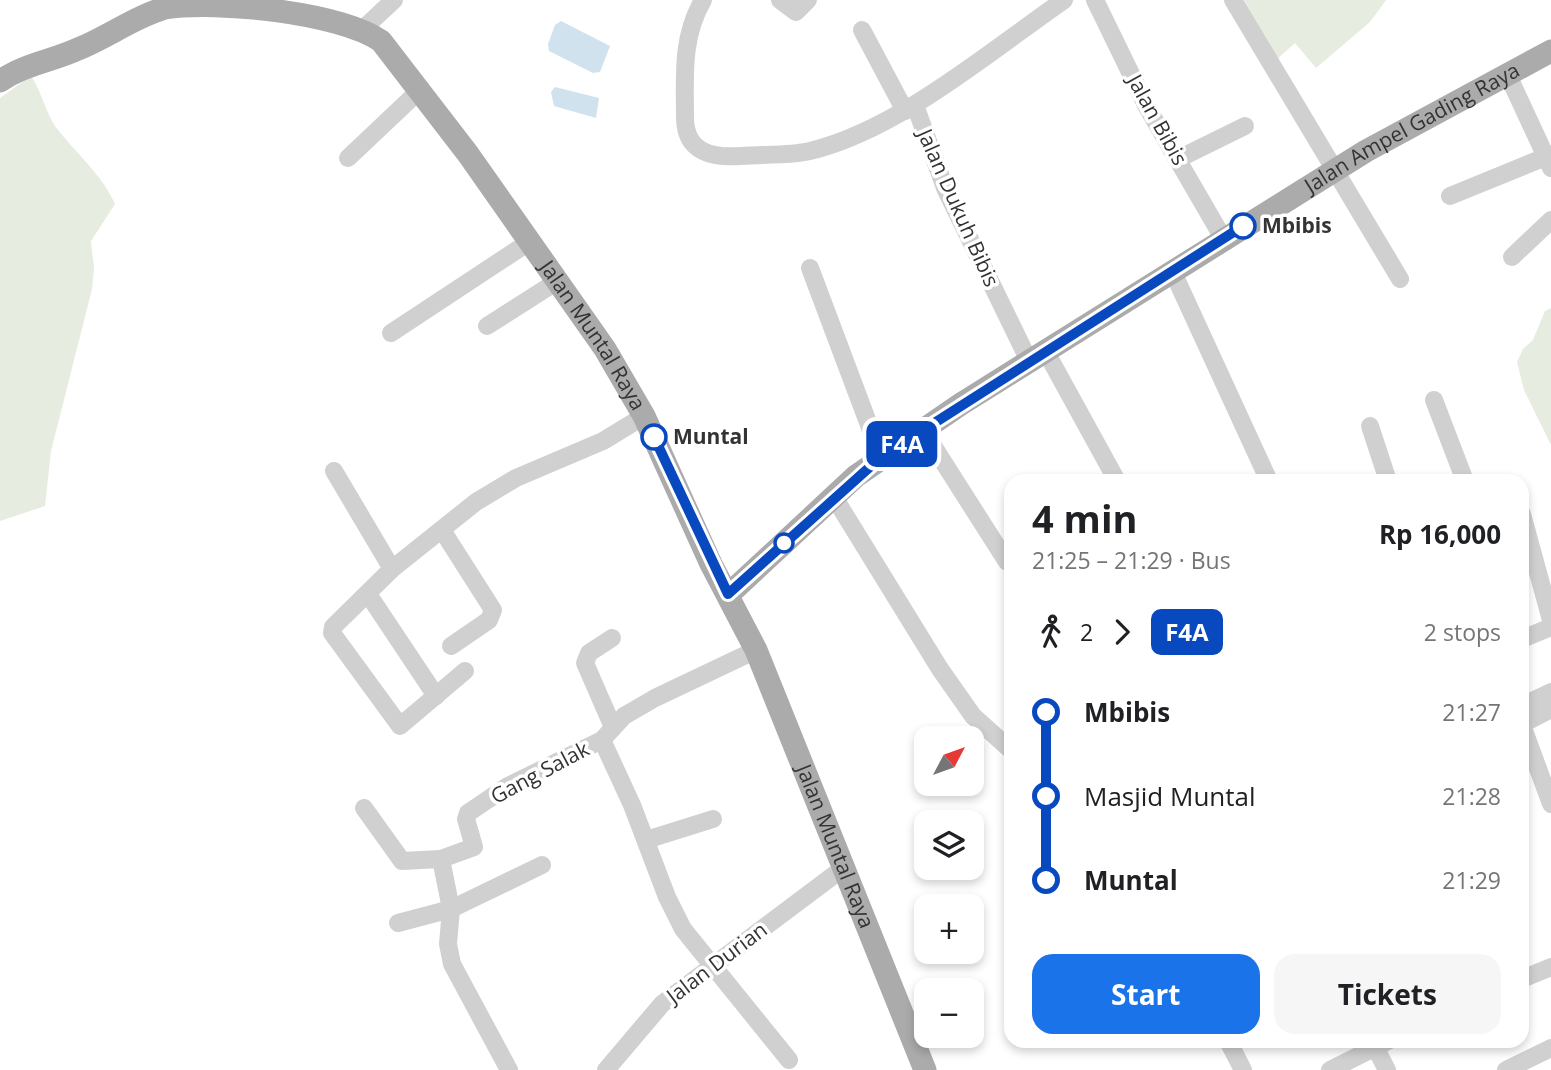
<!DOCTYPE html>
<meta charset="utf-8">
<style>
body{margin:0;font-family:"Open Sans",sans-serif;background:#f6f6f6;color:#202124;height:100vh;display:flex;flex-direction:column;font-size:26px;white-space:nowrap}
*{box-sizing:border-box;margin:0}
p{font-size:23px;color:#757577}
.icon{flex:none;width:38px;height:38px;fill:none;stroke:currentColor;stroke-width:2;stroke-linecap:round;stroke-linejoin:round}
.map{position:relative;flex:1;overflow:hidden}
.sheet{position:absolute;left:1004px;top:474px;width:525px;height:574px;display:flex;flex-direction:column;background:#fff;border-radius:21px;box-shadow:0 4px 10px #0003}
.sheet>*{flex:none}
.badge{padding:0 14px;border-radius:10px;font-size:24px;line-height:46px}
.needle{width:46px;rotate:49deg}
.fabs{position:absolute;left:914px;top:726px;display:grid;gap:14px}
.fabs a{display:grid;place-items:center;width:70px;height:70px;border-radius:14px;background:#fff;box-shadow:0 4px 10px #0003;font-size:35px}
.map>.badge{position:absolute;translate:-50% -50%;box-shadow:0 0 0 4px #fff}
.legs{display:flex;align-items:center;gap:10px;height:77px;padding:0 28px;font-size:23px}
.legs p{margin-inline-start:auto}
.head{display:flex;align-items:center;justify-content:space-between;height:119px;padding:0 28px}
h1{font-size:38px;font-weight:700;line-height:52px}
.cta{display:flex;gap:14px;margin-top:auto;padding:14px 28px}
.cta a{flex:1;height:80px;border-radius:21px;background:#1a73e8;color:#fff;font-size:28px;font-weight:700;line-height:80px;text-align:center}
.cta a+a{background:#f6f6f6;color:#202124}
ul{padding:0 28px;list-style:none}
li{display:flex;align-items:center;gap:24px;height:84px;font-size:26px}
li i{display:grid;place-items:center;width:10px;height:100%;margin:0 9px;background:currentColor}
li i::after{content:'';width:18px;height:18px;margin:-9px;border:5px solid;border-radius:50%;background:#fff}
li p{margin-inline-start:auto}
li:first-child i{background:linear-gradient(#0000 50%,currentColor 0)}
li:last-child i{background:linear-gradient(currentColor 50%,#0000 0)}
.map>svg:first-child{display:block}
</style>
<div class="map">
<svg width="1551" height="1070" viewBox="0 0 1551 1070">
<rect width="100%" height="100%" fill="#fff"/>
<g fill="#e6ecdf">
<polygon points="1244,0 1386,0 1370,22 1316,68 1295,43 1276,60"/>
<path d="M 31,76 C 42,92 45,111 55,126 C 75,153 101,173 115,204 L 91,241 L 94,268 L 92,289 L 51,451 L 45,506 L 0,521 L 0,98 Z"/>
<polygon points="1551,308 1551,445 1524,390 1517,362 1523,349 1533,340 1545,311"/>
</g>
<g fill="#cfe2ee">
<polygon points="561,21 610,46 600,72 593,73 549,51 548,44 555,25"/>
<polygon points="555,87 599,98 596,118 554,106 551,92"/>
</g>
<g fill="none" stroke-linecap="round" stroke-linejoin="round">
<g stroke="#d0d0d0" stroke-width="18">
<path d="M 703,0 C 681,38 685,77 685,119 C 686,153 713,158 741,156 C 763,154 788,156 810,151 C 898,130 989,52 1064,0"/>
<polyline points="780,0 796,12 808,0"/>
<polyline points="1095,0 1147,107 1223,238"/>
<polyline points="1233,0 1400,279"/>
<polyline points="363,29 394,0"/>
<polyline points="862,30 905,111"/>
<polyline points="1508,75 1551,168"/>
<polyline points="915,105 945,188 1029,361"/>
<polyline points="348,158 421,89"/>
<polyline points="1178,159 1245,126"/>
<polyline points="1450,196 1548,156"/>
<polyline points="1512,257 1551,220"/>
<polyline points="810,268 881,457"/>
<polyline points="1172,270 1269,481"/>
<polyline points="487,326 556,282"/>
<polyline points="391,333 529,242"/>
<polyline points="1045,350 1117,481"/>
<polyline points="1434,400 1465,481"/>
<polyline points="1370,426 1388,481"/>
<polyline points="923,430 1007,562"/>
<polyline points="334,471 392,569"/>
<polyline points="834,497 940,669 973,716 1012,751"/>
<polyline points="1522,514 1551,620"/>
<polyline points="442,530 493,610 489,620 451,646"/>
<polyline points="368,594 436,696"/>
<polyline points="612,638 589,653 585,663 612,725"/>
<polyline points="1522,639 1551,627"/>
<polyline points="465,671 400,726 332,633 333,627 392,569 476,502 516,478 603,441 644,416"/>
<polyline points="1522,706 1551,692"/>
<polyline points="1522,724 1551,709"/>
<polyline points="1522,725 1551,804"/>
<polyline points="602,740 632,805 667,897 683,929 789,1060"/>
<polyline points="364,808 402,861 441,859"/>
<polyline points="646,840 713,819"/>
<polyline points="398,923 451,909 542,865"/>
<polyline points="1522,979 1551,967"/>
<polyline points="1228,1041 1243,1070"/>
<polyline points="1375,1047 1387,1070"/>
<polyline points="509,1070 452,964 448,944 451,909 441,859 474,847 466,819 468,813 508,786 602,740 624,716 655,698 756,650"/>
<polyline points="606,1070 662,1004 842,869"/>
<polyline points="1330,1070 1388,1041"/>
<polyline points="1506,1070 1551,1048"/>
</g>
<g stroke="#ababab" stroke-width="23">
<path id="s1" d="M 0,81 C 25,64 52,61 78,49 C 108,37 134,17 165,8 C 216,0 338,12 381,41 L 468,154 L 605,349 L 644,416 L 711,564 L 756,650 L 925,1070"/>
<path id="s2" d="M 728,595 L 856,476 L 961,404 L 1366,151 L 1551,51"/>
</g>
</g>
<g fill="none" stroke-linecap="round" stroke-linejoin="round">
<defs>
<polyline id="line-1" points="654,437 728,594 881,457 1243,226"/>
</defs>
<use href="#line-1" stroke="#fff" stroke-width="16"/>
<use href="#line-1" stroke="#0849c0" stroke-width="10"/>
</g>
<g fill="#fff" stroke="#0849c0" stroke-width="3.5">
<circle cx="1243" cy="226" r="12"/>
<circle cx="654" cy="437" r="12"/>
<circle cx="784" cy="543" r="9"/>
</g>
<g text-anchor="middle" stroke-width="7" stroke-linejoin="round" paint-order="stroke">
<g font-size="21" fill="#333" stroke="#fff">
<text transform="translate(1157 120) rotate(61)" y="7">Jalan Bibis</text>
<text dy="7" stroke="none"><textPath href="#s2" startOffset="831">Jalan Ampel Gading Raya</textPath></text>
<text transform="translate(958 208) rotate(66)" y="7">Jalan Dukuh Bibis</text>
<text dy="7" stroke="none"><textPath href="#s1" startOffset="765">Jalan Muntal Raya</textPath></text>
<text transform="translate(540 773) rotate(-28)" y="7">Gang Salak</text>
<text dy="7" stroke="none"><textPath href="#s1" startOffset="1332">Jalan Muntal Raya</textPath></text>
<text transform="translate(717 963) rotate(-37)" y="7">Jalan Durian</text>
</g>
<g font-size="21" font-weight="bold" fill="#333" stroke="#fff" text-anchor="start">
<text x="1262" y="233">Mbibis</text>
<text x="673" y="444">Muntal</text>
</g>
</g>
</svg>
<div class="fabs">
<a><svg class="needle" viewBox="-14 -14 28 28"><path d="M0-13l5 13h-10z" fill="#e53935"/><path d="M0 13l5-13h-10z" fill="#757577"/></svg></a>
<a><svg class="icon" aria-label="layers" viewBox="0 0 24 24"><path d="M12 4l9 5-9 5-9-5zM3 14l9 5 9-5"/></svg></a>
<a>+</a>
<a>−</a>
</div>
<b class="badge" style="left:902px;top:444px;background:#0849c0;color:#fff">F4A</b>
<section class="sheet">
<div class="head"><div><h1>4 min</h1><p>21:25 – 21:29 · Bus</p></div><b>Rp 16,000</b></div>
<div class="legs"><svg class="icon" aria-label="walk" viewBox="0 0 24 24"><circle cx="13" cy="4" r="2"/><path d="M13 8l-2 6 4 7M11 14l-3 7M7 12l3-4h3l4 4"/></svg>2<svg class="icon" aria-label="forward" viewBox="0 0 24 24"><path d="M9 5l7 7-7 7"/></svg><b class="badge" style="background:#0849c0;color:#fff">F4A</b><p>2 stops</p></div>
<ul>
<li><i style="color:#0849c0"></i><b>Mbibis</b><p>21:27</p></li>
<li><i style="color:#0849c0"></i><span>Masjid Muntal</span><p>21:28</p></li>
<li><i style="color:#0849c0"></i><b>Muntal</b><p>21:29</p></li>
</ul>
<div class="cta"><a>Start</a><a>Tickets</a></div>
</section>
</div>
